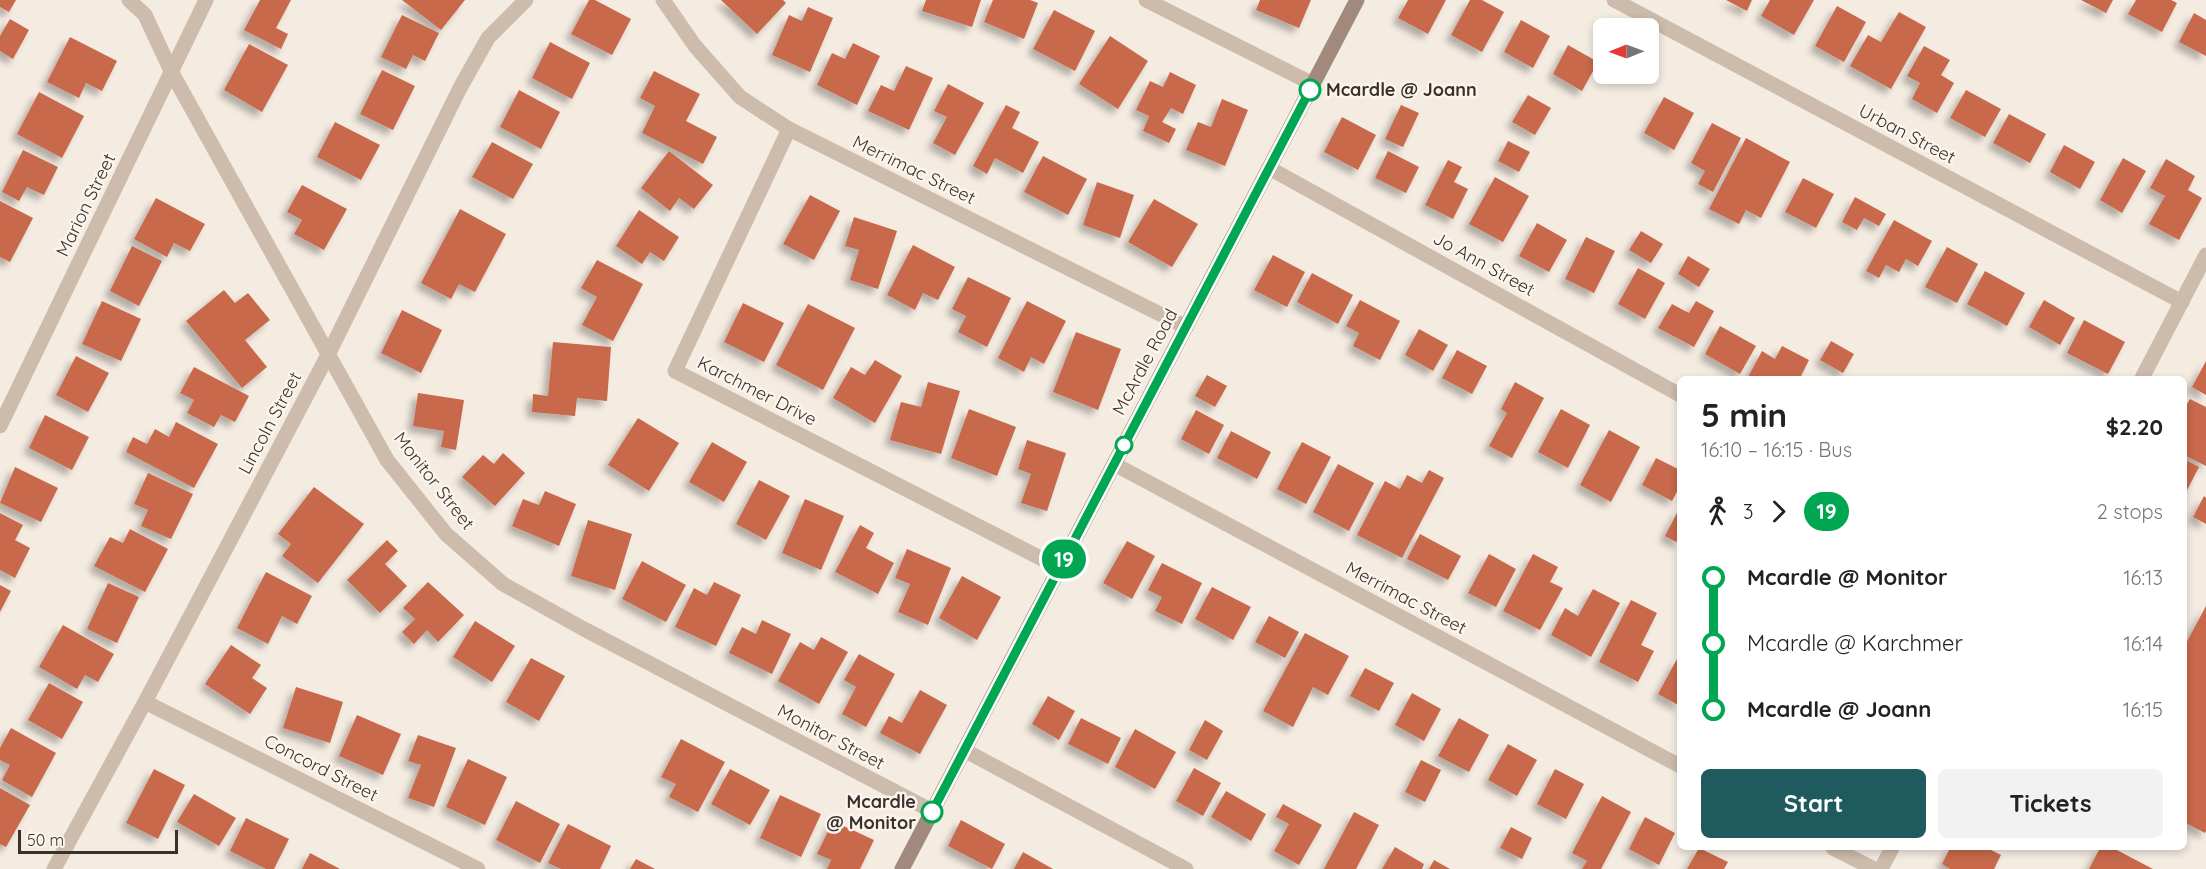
<!DOCTYPE html>
<meta charset="utf-8">
<style>
body{margin:0;font-family:Quicksand,sans-serif;background:#f2f2f2;color:#222;height:100vh;display:flex;flex-direction:column;font-size:22px;white-space:nowrap}
*{box-sizing:border-box;margin:0}
p{font-size:20px;color:#767676}
.icon{flex:none;width:33px;height:33px;fill:none;stroke:currentColor;stroke-width:2;stroke-linecap:round;stroke-linejoin:round}
.map{position:relative;flex:1;overflow:hidden}
.side{position:absolute;left:1677px;top:376px;width:510px;height:474px;display:flex;flex-direction:column;background:#fff;border-radius:9px;box-shadow:0 3px 9px #0003}
.side>*{flex:none}
.badge{padding:0 12px;border-radius:20px;font-size:21px;line-height:39px}
.needle{width:39px;rotate:269deg}
.tools{position:absolute;left:1593px;top:18px;display:grid;gap:12px}
.tools a{display:grid;place-items:center;width:66px;height:66px;border-radius:9px;background:#fff;box-shadow:0 3px 9px #0003;font-size:30px}
.scale{position:absolute;left:18px;bottom:15px;width:160px;box-sizing:border-box;padding-left:6px;border:3px solid #3b302b;border-top:0;font-size:16px;line-height:21px;white-space:nowrap;color:#3b302b;-webkit-text-stroke:4px #fbf5ee;paint-order:stroke}
.map>.badge{position:absolute;translate:-50% -50%;box-shadow:0 0 0 3px #fff}
.legs{display:flex;align-items:center;gap:9px;height:66px;padding:0 24px;font-size:20px}
.legs p{margin-inline-start:auto}
.head{display:flex;align-items:center;justify-content:space-between;height:102px;padding:0 24px}
h1{font-size:33px;font-weight:800;line-height:45px}
.primary-button{display:flex;gap:12px;margin-top:auto;padding:12px 24px}
.primary-button a{flex:1;height:69px;border-radius:9px;background:#1f5a5e;color:#fff;font-size:24px;font-weight:800;line-height:69px;text-align:center}
.primary-button a+a{background:#f2f2f2;color:#222}
ul{padding:0 24px;list-style:none}
li{display:flex;align-items:center;gap:21px;height:66px;font-size:22px}
li i{display:grid;place-items:center;width:9px;height:100%;margin:0 8px;background:currentColor}
li i::after{content:'';width:15px;height:15px;margin:-8px;border:4px solid;border-radius:50%;background:#fff}
li p{margin-inline-start:auto}
li:first-child i{background:linear-gradient(#0000 50%,currentColor 0)}
li:last-child i{background:linear-gradient(currentColor 50%,#0000 0)}
.map>svg:first-child{display:block}
</style>
<div class="map">
<svg width="2206" height="869" viewBox="0 0 2206 869">
<defs>
<filter id="shadow"><feDropShadow dx="-5.5" dy="5.5" stdDeviation="3" flood-color="#0004"/></filter>
</defs>
<rect width="100%" height="100%" fill="#f4ebe1"/>
<g fill="#c8694b" filter="url(#shadow)">
<polygon points="0,0 16,0 9,12 0,7"/>
<polygon points="260,0 291,0 276,28 288,34 281,49 244,30"/>
<polygon points="402,0 465,0 441,30"/>
<polygon points="589,0 595,0 631,19 612,55 571,34"/>
<polygon points="721,0 783,0 786,3 757,34"/>
<polygon points="926,0 981,0 972,27 922,11"/>
<polygon points="993,0 1030,0 1038,3 1024,39 984,22"/>
<polygon points="1260,0 1311,0 1299,28 1256,10"/>
<polygon points="1408,0 1446,0 1428,34 1398,18"/>
<polygon points="1470,0 1482,0 1504,12 1482,52 1451,35"/>
<polygon points="1726,0 1752,0 1747,11"/>
<polygon points="1770,0 1814,0 1794,35 1761,16"/>
<polygon points="2081,0 2113,0 2106,13"/>
<polygon points="2136,0 2171,0 2177,3 2162,32 2128,14"/>
<polygon points="1837,6 1866,22 1844,62 1815,46"/>
<polygon points="808,7 833,18 810,72 772,55 789,15 802,21"/>
<polygon points="1054,10 1095,31 1075,71 1033,49"/>
<polygon points="1899,12 1926,27 1891,89 1850,66 1868,35 1881,42"/>
<polygon points="2194,13 2206,20 2206,56 2179,42"/>
<polygon points="402,15 439,33 425,61 413,55 406,69 381,57"/>
<polygon points="10,19 29,30 13,59 0,51 0,36"/>
<polygon points="1521,20 1550,36 1533,68 1504,52"/>
<polygon points="1110,36 1148,61 1118,109 1079,84"/>
<polygon points="70,37 117,61 102,91 86,83 79,98 47,82"/>
<polygon points="550,42 590,63 572,99 532,78"/>
<polygon points="853,43 880,56 857,105 817,85 832,53 845,59"/>
<polygon points="249,44 288,65 262,112 224,90"/>
<polygon points="1568,45 1598,62 1582,91 1553,74"/>
<polygon points="1924,46 1950,60 1941,75 1954,83 1937,113 1912,99 1920,83 1907,76"/>
<polygon points="906,66 933,78 909,130 868,111 881,85 894,91"/>
<polygon points="382,70 415,86 393,130 360,114"/>
<polygon points="654,71 700,94 686,121 717,137 703,164 642,133 655,106 640,98"/>
<polygon points="1170,72 1196,85 1183,114 1171,108 1162,122 1176,129 1169,143 1143,131 1149,116 1136,110 1150,81 1163,87"/>
<polygon points="948,84 984,103 955,155 933,143 947,117 934,111"/>
<polygon points="519,90 560,112 541,149 500,127"/>
<polygon points="1966,90 2001,109 1985,137 1950,118"/>
<polygon points="39,92 84,116 62,158 17,134"/>
<polygon points="1528,95 1551,108 1535,135 1512,122"/>
<polygon points="1664,97 1694,113 1674,150 1644,133"/>
<polygon points="1222,99 1248,110 1225,166 1186,150 1198,122 1211,127"/>
<polygon points="1006,105 1020,112 1012,128 1039,142 1023,173 995,158 987,174 973,166"/>
<polygon points="1401,105 1419,113 1403,147 1385,139"/>
<polygon points="2009,114 2046,134 2030,163 1993,143"/>
<polygon points="1342,117 1376,135 1358,170 1324,152"/>
<polygon points="335,122 380,145 361,180 317,157"/>
<polygon points="1712,123 1741,138 1713,192 1698,184 1705,171 1691,163"/>
<polygon points="1746,138 1790,162 1761,218 1746,210 1739,224 1709,209"/>
<polygon points="1508,141 1530,152 1519,172 1498,161"/>
<polygon points="492,142 533,164 513,199 472,177"/>
<polygon points="2064,145 2095,162 2080,189 2050,172"/>
<polygon points="23,150 58,167 44,195 27,187 19,201 2,192"/>
<polygon points="669,151 713,185 694,209 679,198 670,211 641,188"/>
<polygon points="1388,151 1419,167 1406,193 1375,178"/>
<polygon points="1043,156 1087,179 1068,215 1024,192"/>
<polygon points="2123,158 2146,171 2122,213 2100,200"/>
<polygon points="2166,159 2195,176 2188,190 2202,198 2179,240 2149,224 2165,196 2150,188"/>
<polygon points="1448,160 1462,167 1454,182 1468,189 1453,219 1425,205"/>
<polygon points="1495,177 1529,196 1503,242 1469,224"/>
<polygon points="1803,178 1834,194 1816,228 1785,212"/>
<polygon points="1097,182 1134,195 1120,238 1083,225"/>
<polygon points="302,185 347,209 324,250 294,234 302,220 287,212"/>
<polygon points="810,195 840,211 814,260 783,244"/>
<polygon points="1855,197 1886,214 1879,226 1864,218 1857,230 1842,222"/>
<polygon points="156,198 205,224 190,251 174,243 167,257 134,239"/>
<polygon points="1154,199 1198,224 1172,267 1128,242"/>
<polygon points="0,201 33,218 10,262 0,257"/>
<polygon points="460,209 506,234 475,292 459,284 451,299 421,283"/>
<polygon points="639,210 679,237 664,261 650,252 642,264 616,246"/>
<polygon points="854,217 897,231 878,289 850,280 859,250 845,246"/>
<polygon points="1894,220 1932,241 1918,266 1906,259 1899,272 1886,265 1879,278 1866,271"/>
<polygon points="1537,223 1567,240 1549,272 1519,256"/>
<polygon points="1641,231 1663,244 1651,263 1629,250"/>
<polygon points="1586,237 1615,251 1594,293 1565,279"/>
<polygon points="913,245 955,267 938,300 923,293 915,310 887,295"/>
<polygon points="132,246 162,261 139,306 110,291"/>
<polygon points="1947,247 1978,264 1957,303 1925,287"/>
<polygon points="1273,255 1305,272 1287,307 1254,290"/>
<polygon points="1688,256 1710,269 1699,287 1678,274"/>
<polygon points="597,260 643,284 613,341 582,325 597,297 581,288"/>
<polygon points="1638,268 1665,283 1645,319 1618,304"/>
<polygon points="1985,271 2025,293 2007,326 1967,304"/>
<polygon points="1312,273 1353,295 1338,324 1297,302"/>
<polygon points="968,277 1011,298 987,347 958,332 966,316 952,309"/>
<polygon points="224,290 235,303 248,293 270,320 245,340 267,367 242,388 186,321"/>
<polygon points="1360,300 1400,321 1380,360 1353,346 1359,333 1346,326"/>
<polygon points="2044,300 2075,318 2060,345 2029,327"/>
<polygon points="102,301 141,319 121,361 82,344"/>
<polygon points="1027,301 1066,321 1044,364 1031,357 1024,372 998,358"/>
<polygon points="1696,301 1714,311 1694,347 1658,328 1672,304 1689,313"/>
<polygon points="743,303 784,323 764,362 724,342"/>
<polygon points="808,304 855,328 823,390 776,365"/>
<polygon points="402,310 442,330 421,373 381,353"/>
<polygon points="2084,320 2125,342 2108,374 2067,353"/>
<polygon points="1720,326 1756,346 1740,374 1705,354"/>
<polygon points="1419,329 1448,345 1433,371 1405,355"/>
<polygon points="1076,332 1121,349 1098,410 1053,392"/>
<polygon points="1831,341 1854,354 1843,373 1820,360"/>
<polygon points="553,342 611,347 607,401 577,398 575,416 532,412 533,394 548,396"/>
<polygon points="1782,346 1809,360 1799,380 1752,380 1748,377 1762,351 1775,359"/>
<polygon points="1457,350 1487,366 1472,394 1442,378"/>
<polygon points="76,356 109,373 88,412 56,395"/>
<polygon points="875,360 902,376 875,423 833,398 851,367 865,375"/>
<polygon points="2206,361 2206,395 2192,387"/>
<polygon points="194,367 249,396 235,422 221,415 214,427 187,413 194,400 180,393"/>
<polygon points="1207,375 1227,386 1215,407 1195,396"/>
<polygon points="928,382 960,391 941,454 890,440 901,402 921,407"/>
<polygon points="1515,382 1544,398 1512,458 1489,446 1507,413 1501,409"/>
<polygon points="418,393 464,400 456,450 441,447 444,431 413,426"/>
<polygon points="2190,399 2206,407 2206,466 2184,455 2184,409"/>
<polygon points="969,409 1016,427 997,476 951,458"/>
<polygon points="1561,409 1590,425 1568,468 1538,452"/>
<polygon points="1196,410 1224,425 1209,454 1181,439"/>
<polygon points="45,415 89,437 72,470 29,448"/>
<polygon points="638,418 679,443 649,491 608,465"/>
<polygon points="176,422 218,444 194,488 126,452 133,437 147,444 155,429 169,437"/>
<polygon points="1609,430 1640,447 1611,502 1580,485"/>
<polygon points="1231,431 1271,452 1257,479 1217,458"/>
<polygon points="1027,440 1066,453 1047,511 1021,503 1031,474 1018,469"/>
<polygon points="712,442 747,462 724,502 689,482"/>
<polygon points="1302,442 1331,457 1306,504 1277,489"/>
<polygon points="503,453 525,473 495,506 462,477 483,455 494,464"/>
<polygon points="1656,458 1680,470 1680,486 1672,501 1642,485"/>
<polygon points="2184,459 2199,467 2184,496"/>
<polygon points="1338,464 1374,483 1349,531 1313,512"/>
<polygon points="15,467 58,488 41,522 0,503"/>
<polygon points="1429,470 1444,478 1402,558 1357,535 1385,481 1400,489 1407,475 1422,483"/>
<polygon points="148,473 193,494 171,539 141,526 148,510 134,504"/>
<polygon points="759,480 790,496 766,540 736,524"/>
<polygon points="314,487 364,524 318,583 282,556 291,544 278,534"/>
<polygon points="545,491 576,504 559,546 512,526 523,499 539,505"/>
<polygon points="2204,496 2206,498 2206,524 2193,517"/>
<polygon points="805,499 844,516 821,570 782,553"/>
<polygon points="1680,507 1680,544 1665,536"/>
<polygon points="0,513 23,525 15,540 30,548 15,578 0,570"/>
<polygon points="588,520 632,534 615,590 571,576"/>
<polygon points="860,525 874,533 866,548 894,563 878,594 835,572"/>
<polygon points="130,529 168,549 145,592 94,566 110,537 123,543"/>
<polygon points="1420,534 1461,556 1448,580 1407,559"/>
<polygon points="387,540 398,551 385,564 407,586 380,613 347,580"/>
<polygon points="1127,541 1155,556 1132,599 1103,583"/>
<polygon points="907,549 951,568 928,625 898,612 910,584 895,578"/>
<polygon points="1489,554 1516,569 1496,607 1468,593"/>
<polygon points="1533,554 1558,567 1550,582 1563,588 1540,630 1503,611"/>
<polygon points="642,561 686,585 666,622 622,599"/>
<polygon points="1162,563 1202,583 1182,624 1155,611 1162,597 1148,590"/>
<polygon points="266,572 312,596 297,624 282,616 268,644 237,628"/>
<polygon points="962,576 1001,597 977,640 939,618"/>
<polygon points="428,582 464,615 438,642 427,630 414,644 402,632 415,619 403,608"/>
<polygon points="714,582 741,595 716,646 675,627 694,588 707,595"/>
<polygon points="108,583 139,597 117,643 87,629"/>
<polygon points="0,585 11,591 0,612"/>
<polygon points="1212,587 1251,607 1233,640 1195,619"/>
<polygon points="1593,589 1620,603 1591,657 1551,635 1565,608 1578,616"/>
<polygon points="1631,600 1657,613 1641,645 1654,651 1638,682 1599,662"/>
<polygon points="2206,606 2206,831 2205,833 2184,822 2184,647"/>
<polygon points="1269,616 1299,632 1285,658 1255,642"/>
<polygon points="762,620 791,634 772,674 729,653 742,627 756,634"/>
<polygon points="475,621 515,646 492,682 453,657"/>
<polygon points="63,625 114,654 98,682 85,675 77,689 39,667"/>
<polygon points="1305,633 1349,656 1328,695 1313,687 1293,727 1263,711"/>
<polygon points="821,637 848,652 819,704 778,681 800,642 814,650"/>
<polygon points="231,645 261,665 252,678 267,688 250,714 205,684"/>
<polygon points="859,654 895,674 866,727 842,714 856,687 844,680"/>
<polygon points="531,658 565,676 539,721 506,702"/>
<polygon points="1677,659 1680,660 1680,706 1658,694"/>
<polygon points="1365,668 1394,683 1379,711 1350,696"/>
<polygon points="49,683 83,702 62,739 28,720"/>
<polygon points="296,687 343,702 330,743 283,728"/>
<polygon points="920,690 947,705 920,754 880,733 889,716 902,723"/>
<polygon points="1412,693 1441,709 1424,741 1395,725"/>
<polygon points="1048,696 1075,711 1059,740 1032,724"/>
<polygon points="357,715 401,734 383,775 339,756"/>
<polygon points="1081,718 1121,738 1108,764 1068,744"/>
<polygon points="1459,718 1489,735 1469,772 1438,756"/>
<polygon points="1205,720 1223,731 1207,760 1189,750"/>
<polygon points="11,728 56,753 32,797 2,780 10,765 0,760 0,748"/>
<polygon points="1135,729 1176,752 1155,789 1115,767"/>
<polygon points="418,735 456,748 434,807 408,798 421,765 408,761"/>
<polygon points="681,739 725,762 698,812 669,797 676,784 661,777"/>
<polygon points="1508,744 1537,760 1517,796 1488,780"/>
<polygon points="468,759 507,777 485,825 446,807"/>
<polygon points="1421,760 1441,770 1425,802 1405,792"/>
<polygon points="1194,768 1221,783 1203,816 1176,801"/>
<polygon points="154,769 185,785 158,839 126,823"/>
<polygon points="730,769 770,790 750,825 711,804"/>
<polygon points="1555,769 1584,784 1566,819 1537,804"/>
<polygon points="0,788 30,805 6,847 0,844"/>
<polygon points="1226,791 1266,814 1251,841 1211,817"/>
<polygon points="194,794 236,818 219,846 177,822"/>
<polygon points="780,795 821,814 801,857 760,838"/>
<polygon points="1602,796 1631,812 1601,869 1582,869 1587,861 1572,853"/>
<polygon points="516,801 560,824 540,863 496,840"/>
<polygon points="1283,804 1322,825 1299,865 1274,851 1289,824 1276,817"/>
<polygon points="1354,812 1379,825 1356,869 1324,869"/>
<polygon points="1645,817 1675,833 1659,865 1629,849"/>
<polygon points="246,818 289,839 274,869 266,869 230,851"/>
<polygon points="961,820 1005,844 992,869 948,846"/>
<polygon points="833,821 874,840 860,869 827,869 831,860 817,854"/>
<polygon points="568,824 611,846 600,869 561,869 548,863"/>
<polygon points="1511,827 1532,838 1522,859 1500,848"/>
<polygon points="1395,847 1424,864 1422,869 1382,869"/>
<polygon points="1699,848 1728,862 1724,869 1687,869"/>
<polygon points="1950,848 1987,848 2001,855 1994,869 1950,869 1942,864"/>
<polygon points="2100,848 2113,848 2153,869 2089,869"/>
<polygon points="1023,852 1053,869 1014,869"/>
<polygon points="310,853 340,869 302,869"/>
<polygon points="636,859 655,869 630,869"/>
<polygon points="1434,860 1450,869 1429,869"/>
</g>
<g fill="none" stroke-linecap="round" stroke-linejoin="round">
<g stroke="#cdbbac" stroke-width="15">
<polyline points="129,0 145,15 172,73 387,460 446,534 503,584 582,628 932,811"/>
<polyline points="663,0 695,46 740,97 789,129 1186,327"/>
<polyline points="1146,0 1313,84"/>
<polyline points="1614,0 2182,302"/>
<polyline points="789,129 675,371 1060,568"/>
<polyline points="1269,168 1680,395"/>
<polyline points="2141,380 2206,255"/>
<polyline points="0,426 206,0"/>
<polyline points="1114,464 1680,766"/>
<polyline points="145,702 478,869"/>
<polyline points="964,750 1186,869"/>
<polyline points="1833,848 1874,869"/>
<polyline points="54,869 145,702 329,353 460,88 488,38 526,0"/>
<polyline points="1881,869 1892,848"/>
</g>
<polyline stroke="#a18a7d" stroke-width="15" points="902,869 1357,0"/>
</g>
<g fill="none" stroke-linecap="round" stroke-linejoin="round">
<defs>
<polyline id="line-1" points="932,812 1310,90"/>
</defs>
<use href="#line-1" stroke="#fff" stroke-width="14"/>
<use href="#line-1" stroke="#00a651" stroke-width="9"/>
</g>
<g fill="#fff" stroke="#00a651" stroke-width="3">
<circle cx="1310" cy="90" r="10"/>
<circle cx="1124" cy="445" r="8"/>
<circle cx="932" cy="812" r="10"/>
</g>
<g text-anchor="middle" stroke-width="5" stroke-linejoin="round" paint-order="stroke">
<g font-size="18" font-weight="bold" fill="#3b302b" stroke="#fbf5ee" text-anchor="start">
<text x="1326" y="96">Mcardle @ Joann</text>
<text x="916" y="808" text-anchor="end">Mcardle<tspan x="916" dy="21">@ Monitor</tspan></text>
</g>
<g font-size="18" fill="#3b302b" stroke="#fbf5ee">
<text transform="translate(1907 134) rotate(28)" y="6">Urban Street</text>
<text transform="translate(914 170) rotate(26)" y="6">Merrimac Street</text>
<text transform="translate(86 205) rotate(-64)" y="6">Marion Street</text>
<text transform="translate(1484 264) rotate(29)" y="6">Jo Ann Street</text>
<text transform="translate(1145 362) rotate(-62)" y="6">McArdle Road</text>
<text transform="translate(757 391) rotate(27)" y="6">Karchmer Drive</text>
<text transform="translate(270 423) rotate(-62)" y="6">Lincoln Street</text>
<text transform="translate(434 481) rotate(52)" y="6">Monitor Street</text>
<text transform="translate(1406 598) rotate(28)" y="6">Merrimac Street</text>
<text transform="translate(831 737) rotate(28)" y="6">Monitor Street</text>
<text transform="translate(321 768) rotate(27)" y="6">Concord Street</text>
</g>
</g>
</svg>
<div class="tools">
<a><svg class="needle" viewBox="-14 -14 28 28"><path d="M0-13l5 13h-10z" fill="#e53935"/><path d="M0 13l5-13h-10z" fill="#767676"/></svg></a>
</div>
<div class="scale">50 m</div>
<b class="badge" style="left:1064px;top:559px;background:#00a651;color:#fff">19</b>
<section class="side">
<div class="head"><div><h1>5 min</h1><p>16:10 – 16:15 · Bus</p></div><b>$2.20</b></div>
<div class="legs"><svg class="icon" aria-label="walk" viewBox="0 0 24 24"><circle cx="13" cy="4" r="2"/><path d="M13 8l-2 6 4 7M11 14l-3 7M7 12l3-4h3l4 4"/></svg>3<svg class="icon" aria-label="forward" viewBox="0 0 24 24"><path d="M9 5l7 7-7 7"/></svg><b class="badge" style="background:#00a651;color:#fff">19</b><p>2 stops</p></div>
<ul>
<li><i style="color:#00a651"></i><b>Mcardle @ Monitor</b><p>16:13</p></li>
<li><i style="color:#00a651"></i><span>Mcardle @ Karchmer</span><p>16:14</p></li>
<li><i style="color:#00a651"></i><b>Mcardle @ Joann</b><p>16:15</p></li>
</ul>
<div class="primary-button"><a>Start</a><a>Tickets</a></div>
</section>
</div>
